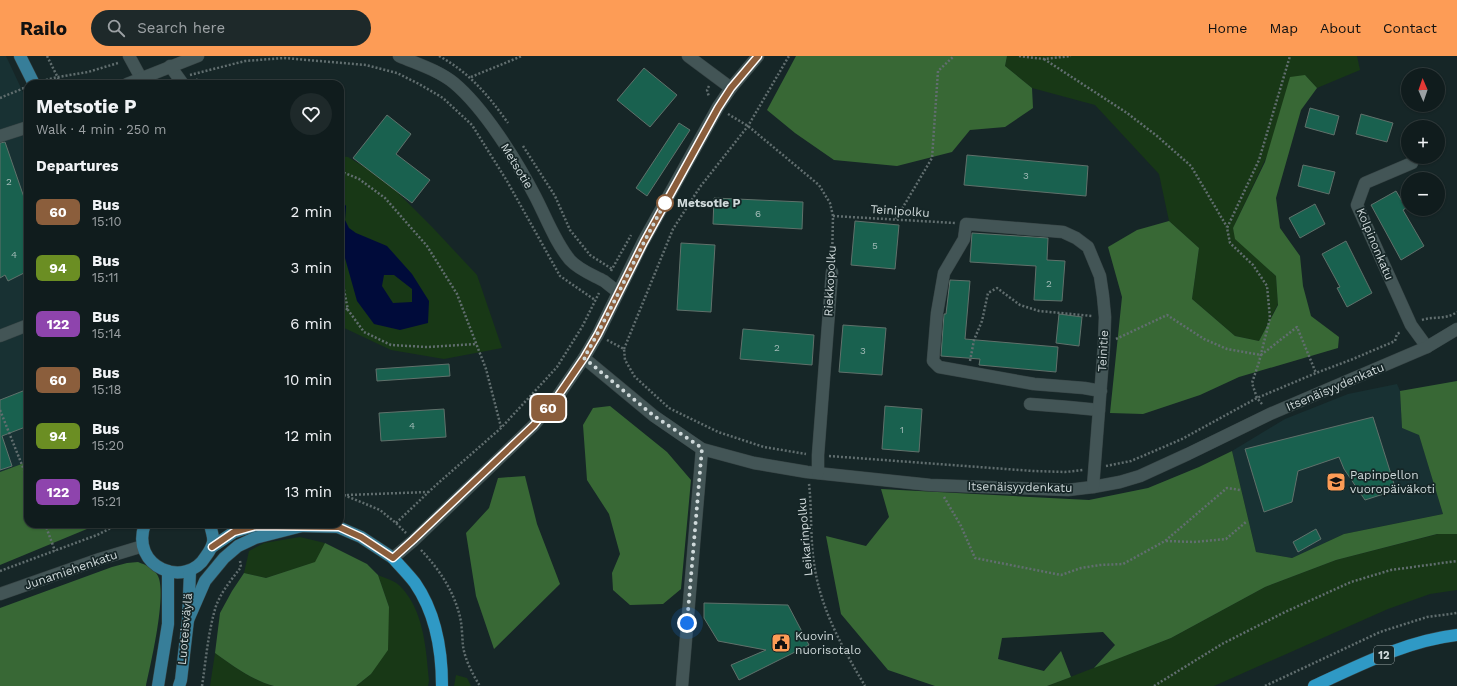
<!DOCTYPE html>
<meta charset="utf-8">
<style>
body{margin:0;font-family:"Work Sans",sans-serif;background:#1e292a;color:#f1f3f6;height:100vh;display:flex;flex-direction:column;font-size:15px;white-space:nowrap}
*{box-sizing:border-box;margin:0}
p{font-size:13px;color:#9ca1a4}
.icon{flex:none;width:22px;height:22px;fill:none;stroke:currentColor;stroke-width:2;stroke-linecap:round;stroke-linejoin:round}
.map{position:relative;flex:1;overflow:hidden}
.side{position:absolute;left:24px;top:24px;width:320px;height:448px;display:flex;flex-direction:column;background:#101c1d;border-radius:12px;box-shadow:0 1px 3px #0004,0 0 0 1px #303a3b}
.side>*{flex:none}
.badge{padding:0 8px;border-radius:6px;font-size:14px;line-height:26px}
.needle{width:26px;rotate:358deg}
.controls{position:absolute;left:1401px;top:12px;display:grid;gap:8px}
.controls a{display:grid;place-items:center;width:44px;height:44px;border-radius:50%;background:#101c1d;box-shadow:0 1px 3px #0004,0 0 0 1px #303a3b;font-size:20px}
.you{position:absolute;width:20px;height:20px;margin:-10px;border:3px solid #fff;border-radius:50%;background:#1a73e8;box-shadow:0 0 0 6px #1a73e833}
.map>.badge{position:absolute;translate:-50% -50%;box-shadow:0 0 0 2px #fff}
h2{padding:0 12px;font-size:15px;line-height:36px}
.round{display:grid;place-items:center;flex:none;width:42px;height:42px;border-radius:21px;background:#1e292a}
.summary{display:flex;align-items:center;justify-content:space-between;height:68px;padding:0 12px}
h1{font-size:19px;font-weight:700;line-height:30px}
ul{padding:0;list-style:none}
li{display:flex;align-items:center;gap:12px;height:56px;padding:0 12px}
li div{flex:1}
li b{display:block;font-size:15px}
li em{font-style:normal}
li .badge{min-width:44px;font-weight:700;text-align:center}
header{display:flex;align-items:center;gap:24px;box-sizing:border-box;height:56px;padding:0 20px;background:#fd9c56;color:#111}
header strong{font-size:19px}
nav{display:flex;gap:22px;margin-inline-start:auto;font-size:14px}
.search{width:280px;height:36px;background:#1e292a;display:flex;align-items:center;gap:10px;box-sizing:border-box;padding:0 14px;border-radius:22px;color:#9ca1a4;font-size:15px}
.map>svg:first-child{display:block}
</style>
<header>
<strong>Railo</strong>
<div class="search"><svg class="icon" aria-label="search" viewBox="0 0 24 24"><circle cx="10" cy="10" r="6"/><path d="M15 15l6 6"/></svg>Search here</div>
<nav><a>Home</a><a>Map</a><a>About</a><a>Contact</a></nav>
</header>
<div class="map">
<svg width="1457" height="630" viewBox="0 0 1457 630">
<rect width="100%" height="100%" fill="#162627"/>
<g fill="#183133">
<polygon points="0,0 6,0 28,47 28,377 25,378 27,406 0,416"/>
<polygon points="1397,328 1400,335 1402,372 1419,378 1443,458 1344,478 1292,502 1256,496 1232,395 1285,363 1348,338"/>
</g>
<g fill="#183816">
<polygon points="1007,0 1357,0 1360,14 1317,32 1305,19 1233,172 1236,183 1276,220 1278,248 1259,285 1235,280 1192,243 1199,192 1169,165 1159,118 1095,49 1032,32 1005,10"/>
<polygon points="340,100 348,101 384,123 433,172 477,219 502,292 444,303 391,294 340,270"/>
<polygon points="1438,478 1457,478 1457,534 1430,538 1388,553 1214,630 1047,630 1171,582 1265,531 1336,504"/>
<polygon points="300,481 325,487 316,506 266,522 244,517 249,495 264,487"/>
<path d="M 378,519 C 385,522 395,525 400,530 C 424,554 426,593 429,625 L 428,630 L 356,630 L 371,618 L 389,551 Z"/>
<path d="M 215,597 C 233,610 252,624 274,630 L 210,630 Z"/>
<polygon points="456,619 467,622 471,630 454,630"/>
</g>
<g fill="#386835">
<polygon points="796,0 1007,0 1005,10 1032,32 1033,52 1005,71 970,74 952,96 897,110 834,104 795,77 767,54"/>
<polygon points="1305,19 1317,32 1301,54 1276,142 1280,172 1300,200 1303,230 1311,260 1339,281 1338,292 1239,321 1200,339 1143,358 1110,357 1122,241 1108,191 1137,174 1169,165 1199,192 1192,243 1235,280 1259,285 1278,249 1276,220 1235,183 1233,172 1265,106 1290,21"/>
<polygon points="1457,325 1457,478 1437,478 1336,504 1265,531 1171,582 1094,612 1115,589 1103,576 1002,582 998,603 1044,615 1061,595 1071,621 1047,630 935,630 888,614 841,558 826,480 866,490 889,461 881,433 1089,444 1148,432 1199,411 1232,395 1256,496 1292,502 1344,478 1443,458 1419,379 1402,372 1400,335"/>
<polygon points="610,350 667,396 691,424 681,533 663,548 630,549 613,534 612,517 620,498 609,458 587,424 583,369 593,352"/>
<polygon points="28,377 28,468 99,468 0,509 0,416 27,406 25,378"/>
<polygon points="525,420 537,468 560,528 494,593 476,540 466,477 489,452 498,422"/>
<path d="M 325,487 L 367,508 L 378,519 L 389,551 L 388,594 L 371,618 L 356,630 L 274,630 C 252,624 233,610 215,597 L 220,557 L 232,535 L 244,517 L 266,522 L 315,506 Z"/>
<path d="M 138,506 C 146,509 154,512 158,520 C 167,539 151,607 146,630 L 0,630 L 0,552 L 112,511 L 127,507 Z"/>
</g>
<path fill="#000b3a" fill-rule="evenodd" d="M 340,142 L 346,150 L 345,164 L 349,172 L 356,177 L 387,190 L 412,218 L 429,245 L 428,267 L 400,274 L 374,268 L 357,245 L 345,202 L 340,196 ZM 384,219 L 394,219 L 412,233 L 412,246 L 393,247 L 382,230 Z"/>
<g fill="#19614f" stroke="#60716b">
<polygon points="644,12 677,39 650,71 617,44"/>
<polygon points="1310,52 1339,60 1334,79 1305,71"/>
<polygon points="1361,58 1393,67 1387,86 1356,78"/>
<polygon points="387,59 411,78 396,98 430,124 412,147 353,102"/>
<polygon points="679,67 690,74 647,140 636,132"/>
<polygon points="5,86 28,153 28,215 8,225 5,219 0,222 0,87"/>
<polygon points="967,99 1088,110 1086,140 964,129"/>
<polygon points="1303,109 1335,116 1329,138 1298,130"/>
<polygon points="1396,135 1406,152 1403,154 1424,190 1401,204 1371,149"/>
<polygon points="714,142 803,146 802,173 713,168"/>
<polygon points="1315,148 1325,168 1300,182 1289,162"/>
<polygon points="855,165 899,169 895,213 851,209"/>
<polygon points="972,177 1048,182 1047,204 1065,205 1062,245 1034,244 1036,210 970,206"/>
<polygon points="1346,185 1372,237 1347,251 1337,232 1340,231 1322,198"/>
<polygon points="681,187 715,189 711,256 677,254"/>
<polygon points="950,224 970,225 965,283 1058,291 1056,316 979,309 980,303 941,300 944,258 946,258"/>
<polygon points="1059,258 1082,261 1079,290 1056,287"/>
<polygon points="843,269 886,272 882,319 839,316"/>
<polygon points="743,273 814,279 812,309 740,303"/>
<polygon points="449,308 450,320 377,325 376,313"/>
<polygon points="28,333 28,370 2,380 12,410 0,414 0,344"/>
<polygon points="885,350 922,353 919,396 882,393"/>
<polygon points="444,353 446,381 381,385 379,357"/>
<polygon points="1373,361 1396,434 1365,444 1344,413 1339,401 1298,415 1292,446 1264,456 1245,393"/>
<polygon points="1316,473 1321,483 1298,496 1293,486"/>
<polygon points="704,547 788,549 809,589 739,624 731,609 766,594 718,585 704,562"/>
</g>
<g fill="none" stroke-linecap="round" stroke-linejoin="round">
<defs>
<g id="minor">
<polyline points="129,0 141,22"/>
<path d="M 399,0 C 417,8 438,14 454,27 C 484,52 517,105 535,140 C 546,161 555,186 570,204 C 579,214 593,219 604,225 C 609,229 614,233 618,236"/>
<polyline points="688,0 731,32"/>
<polyline points="170,10 183,28"/>
<polyline points="127,28 198,0"/>
<polyline points="0,80 28,71"/>
<polyline points="1412,107 1365,127 1357,149 1411,269 1427,291"/>
<polyline points="0,280 28,269"/>
<polyline points="584,302 654,360 702,393 754,407 807,416 930,429 1068,434 1093,431 1120,426 1140,420 1188,398 1270,358 1427,291 1457,273"/>
<polyline points="1030,348 1068,351 1099,354"/>
<polyline points="818,417 818,399 832,216"/>
<polyline points="1093,431 1104,289 1105,261 1103,240 1100,220 1088,191 1076,182 1063,176 966,168 964,183 944,217 937,257 933,305 939,311 1034,328 1084,332 1101,335"/>
<polyline points="393,502 413,485 534,369 558,340 584,302 598,278 643,186 718,51 731,32 758,0"/>
<polyline points="0,538 100,503 143,490"/>
<polyline points="682,630 702,393"/>
</g>
<g id="major">
<polyline points="20,0 34,28"/>
<path d="M 145,468 C 129,511 186,534 206,500 C 209,496 212,491 213,486 C 214,481 211,474 210,468"/>
<polyline points="331,468 361,481 393,502"/>
<polyline points="212,491 234,476 256,469 339,471"/>
<polyline points="188,564 205,525 224,502 238,490 255,482 302,470"/>
<polyline points="158,630 168,568 168,515"/>
<polyline points="179,630 181,624 188,564 190,515"/>
</g>
<g id="highway">
<path d="M 393,502 C 400,510 408,518 415,527 C 435,556 442,595 442,630"/>
<path d="M 1314,630 C 1360,609 1406,585 1457,579"/>
</g>
</defs>
<use href="#minor" stroke="#374445" stroke-width="13"/>
<use href="#major" stroke="#374445" stroke-width="13"/>
<use href="#highway" stroke="#374445" stroke-width="13"/>
<g stroke="#616e6f" stroke-width="2.5" stroke-dasharray="2 2" stroke-linecap="butt">
<polyline points="47,0 61,28"/>
<path d="M 439,0 C 470,17 488,39 508,67"/>
<polyline points="1019,0 1044,3 1071,0"/>
<polyline points="1044,3 1127,57 1157,80 1191,110 1227,171"/>
<polyline points="190,19 245,5 284,2 366,9 397,17 419,28 443,42 472,69 507,125 560,220 595,244"/>
<polyline points="471,21 522,0"/>
<polyline points="196,23 199,28"/>
<polyline points="46,24 58,21 88,16 118,7"/>
<polyline points="709,30 707,34 709,41"/>
<polyline points="0,42 24,32"/>
<polyline points="728,58 748,70 819,129 830,147 833,160 832,205"/>
<polyline points="523,90 555,140 570,174 590,199 612,213"/>
<polyline points="340,115 359,123 385,142 427,190 457,238 486,313 501,371"/>
<polyline points="833,160 955,167"/>
<polyline points="896,163 932,102 938,15 954,0"/>
<polyline points="340,214 348,254 364,276 391,289 427,291 477,288"/>
<polyline points="611,215 631,179"/>
<polyline points="340,247 348,254"/>
<path d="M 1422,264 C 1434,260 1446,264 1457,256"/>
<polyline points="1116,283 1167,259 1204,283 1227,293 1261,299 1297,271 1316,317"/>
<polyline points="607,284 624,293 625,304 635,321 669,352 718,376 764,391 806,398"/>
<polyline points="624,293 673,173 700,131 748,70 789,0"/>
<polyline points="970,305 974,284 982,265 988,237 997,232 1020,249 1039,255 1092,260"/>
<polyline points="1262,348 1257,342 1252,327 1259,306 1270,262 1267,230 1253,209 1230,187 1227,172 1259,104 1290,0"/>
<polyline points="0,354 28,424"/>
<polyline points="829,400 1033,415 1065,416 1083,414"/>
<polyline points="1106,410 1131,405 1152,396 1182,383 1257,342 1316,317 1353,303 1395,285 1397,278 1401,276"/>
<path d="M 809,428 C 812,454 810,481 814,507 C 820,552 842,591 865,630"/>
<polyline points="340,439 344,439 380,454 396,467 406,477"/>
<polyline points="347,439 428,436"/>
<polyline points="944,441 961,470 975,502 1061,519 1081,512 1100,509 1123,508 1165,485 1227,432 1240,434"/>
<polyline points="396,467 436,429 501,372 557,311 582,271 599,237"/>
<polyline points="45,468 55,495"/>
<polyline points="1166,485 1194,486 1226,483 1246,466"/>
<path d="M 421,494 C 438,512 452,532 459,557 C 462,567 462,579 463,590 C 465,604 473,619 480,630"/>
<polyline points="0,515 97,479 119,468"/>
<path d="M 202,630 C 206,604 208,576 216,550 C 221,536 232,523 241,511 L 240,505"/>
<polyline points="1154,630 1222,588 1285,556 1351,526 1391,514 1457,505"/>
<polyline points="1265,630 1380,576 1427,561 1457,557"/>
</g>
<use href="#minor" stroke="#435556" stroke-width="12"/>
<use href="#major" stroke="#377e99" stroke-width="12"/>
<use href="#highway" stroke="#2f99c5" stroke-width="12"/>
</g>
<g fill="none" stroke-linecap="round" stroke-linejoin="round">
<defs>
<polyline id="line" points="212,491 234,476 256,470 339,471 361,481 393,502 413,484 534,369 558,340 584,302 598,278 644,186 718,52 731,32 758,0"/>
</defs>
<use href="#line" stroke="#fff" stroke-width="9"/>
<use href="#line" stroke="#8b5e3c" stroke-width="6"/>
<path stroke="#cfd9da" stroke-width="4" stroke-dasharray="0 7.2" d="M 665,147 L 666,145 C 637,197 613,251 584,302 L 654,360 L 702,392 L 687,567"/>
</g>
<defs>
<symbol id="school-square" viewBox="-11 -11 22 22"><rect x="-9" y="-9" width="18" height="18" rx="4" fill="#fd9c56" stroke="#162627"/><path d="M0-5L7-2L0 1L-7-2ZM-4 1L0 2.5L4 1V4Q0 6-4 4Z" fill="#111"/></symbol>
<symbol id="civic-square" viewBox="-11 -11 22 22"><rect x="-9" y="-9" width="18" height="18" rx="4" fill="#fd9c56" stroke="#162627"/><path d="M-.6-6.5H3V-4.5H.6V-3L4-1V1h2V6H-6V1h2V-1L-.6-3ZM-1.2 2.5V6h2.4V2.5Z" fill="#111"/></symbol>
</defs>
<g fill-rule="evenodd">
<use href="#school-square" x="1325" y="415" width="22" height="22"/>
<use href="#civic-square" x="770" y="576" width="22" height="22"/>
</g>
<circle fill="#fff" stroke="#8b5e3c" stroke-width="2" cx="665" cy="147" r="8"/>
<g text-anchor="middle" stroke-width="3.5" stroke-linejoin="round" paint-order="stroke">
<g font-size="10" fill="#a2bbb7">
<text x="1026" y="123">3</text>
<text x="9" y="129">2</text>
<text x="758" y="161">6</text>
<text x="875" y="193">5</text>
<text x="14" y="202">4</text>
<text x="1049" y="231">2</text>
<text x="777" y="295">2</text>
<text x="863" y="298">3</text>
<text x="412" y="373">4</text>
<text x="902" y="377">1</text>
</g>
<rect fill="#162627" stroke="#98a3a4" stroke-width="1" x="1374" y="590" width="20" height="18" rx="3"/>
<g font-size="11" font-weight="bold" fill="#cfd9da">
<text x="1384" y="603">12</text>
</g>
<g font-size="12" fill="#cfd9da" stroke="#162627">
<text transform="translate(517 110) rotate(59)" y="4">Metsotie</text>
<text transform="translate(900 155) rotate(4)" y="4">Teinipolku</text>
<text transform="translate(1375 188) rotate(67)" y="4">Kolpinonkatu</text>
<text transform="translate(830 225) rotate(-87)" y="4">Riekkopolku</text>
<text transform="translate(1103 295) rotate(-87)" y="4">Teinitie</text>
<text transform="translate(1335 331) rotate(-23)" y="4">Itsenäisyydenkatu</text>
<text transform="translate(1020 431) rotate(1)" y="4">Itsenäisyydenkatu</text>
<text transform="translate(805 481) rotate(-95)" y="4">Leikarinpolku</text>
<text transform="translate(71 514) rotate(-19)" y="4">Junamiehenkatu</text>
<text transform="translate(185 573) rotate(-85)" y="4">Luoteisväylä</text>
</g>
<g font-size="12" font-weight="bold" fill="#cfd9da" stroke="#162627" text-anchor="start">
<text x="677" y="151">Metsotie P</text>
</g>
<g font-size="12" fill="#cfd9da" stroke="#162627" text-anchor="start">
<text x="1350" y="423">Papinpellon<tspan x="1350" dy="14">vuoropäiväkoti</tspan></text>
<text x="795" y="584">Kuovin<tspan x="795" dy="14">nuorisotalo</tspan></text>
</g>
</g>
</svg>
<div class="controls">
<a><svg class="needle" viewBox="-14 -14 28 28"><path d="M0-13l5 13h-10z" fill="#e53935"/><path d="M0 13l5-13h-10z" fill="#9ca1a4"/></svg></a>
<a>+</a>
<a>−</a>
</div>
<div class="you" style="left:687px;top:567px"></div>
<b class="badge" style="left:548px;top:352px;background:#8b5e3c;color:#fff">60</b>
<section class="side">
<div class="summary"><div><h1>Metsotie P</h1><p>Walk · 4 min · 250 m</p></div><a class="round"><svg class="icon" aria-label="heart" viewBox="0 0 24 24"><path d="M12 20l-8-8c-3-5 5-10 8-4 3-6 11-1 8 4z"/></svg></a></div>
<h2>Departures</h2>
<ul>
<li><span class="badge" style="background:#8b5e3c;color:#fff">60</span><div><b>Bus</b><p>15:10</p></div><em>2 min</em></li>
<li><span class="badge" style="background:#6b8e23;color:#fff">94</span><div><b>Bus</b><p>15:11</p></div><em>3 min</em></li>
<li><span class="badge" style="background:#8e44ad;color:#fff">122</span><div><b>Bus</b><p>15:14</p></div><em>6 min</em></li>
<li><span class="badge" style="background:#8b5e3c;color:#fff">60</span><div><b>Bus</b><p>15:18</p></div><em>10 min</em></li>
<li><span class="badge" style="background:#6b8e23;color:#fff">94</span><div><b>Bus</b><p>15:20</p></div><em>12 min</em></li>
<li><span class="badge" style="background:#8e44ad;color:#fff">122</span><div><b>Bus</b><p>15:21</p></div><em>13 min</em></li>
</ul>
</section>
</div>
